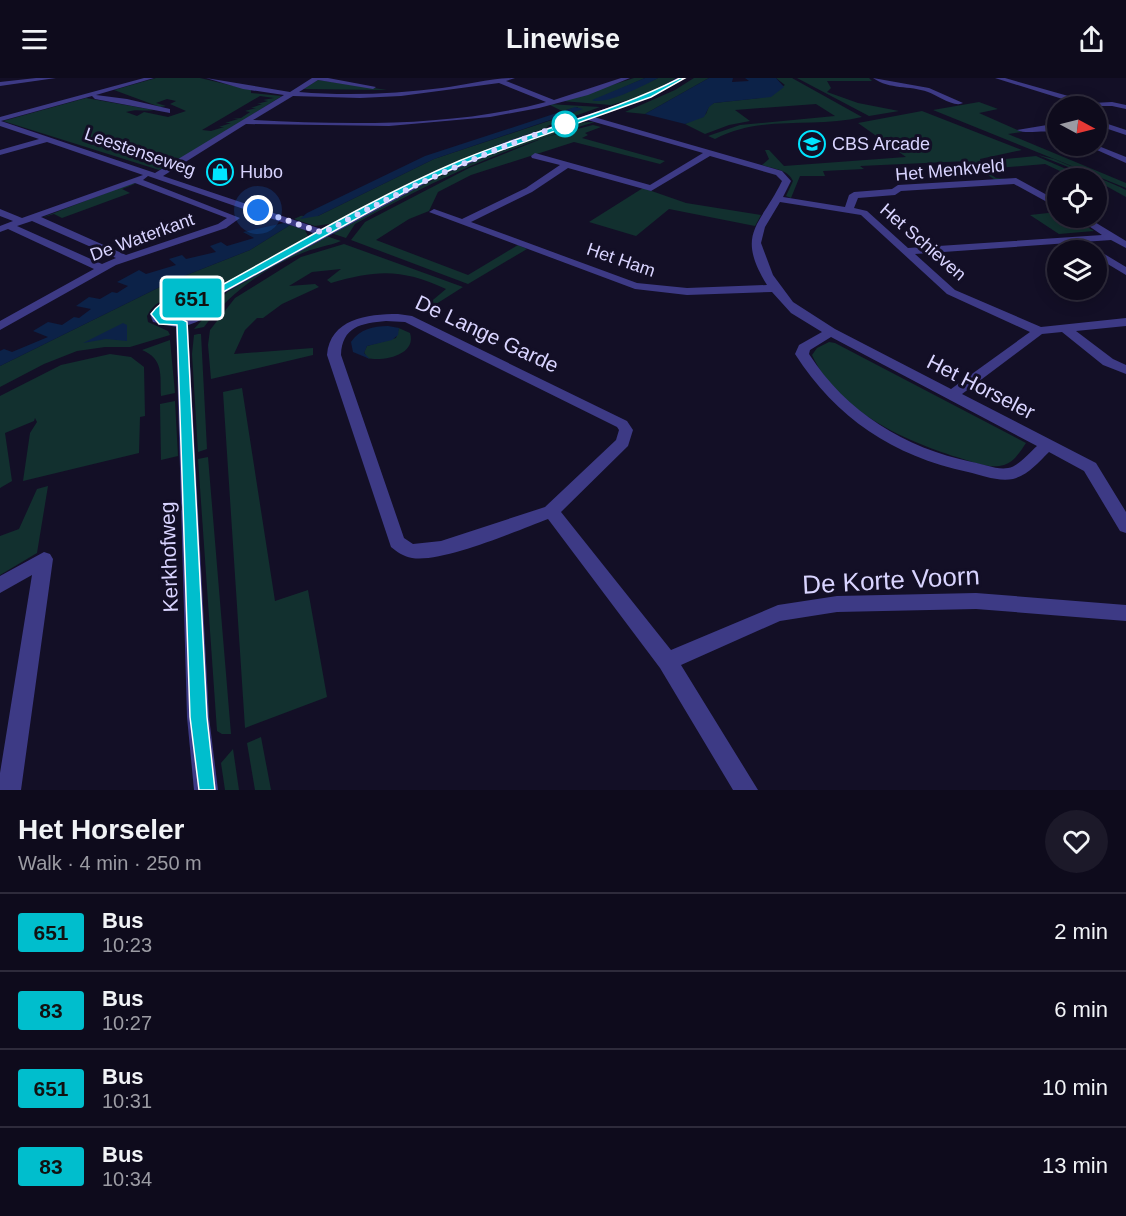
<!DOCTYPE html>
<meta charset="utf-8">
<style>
body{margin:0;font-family:Helvetica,sans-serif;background:#1c1929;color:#f1f3f6;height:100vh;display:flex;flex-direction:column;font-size:22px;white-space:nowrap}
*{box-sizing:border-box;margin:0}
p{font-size:20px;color:#9b9ba3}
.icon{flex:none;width:33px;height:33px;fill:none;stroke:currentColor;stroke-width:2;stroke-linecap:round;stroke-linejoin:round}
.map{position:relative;height:712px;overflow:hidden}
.sheet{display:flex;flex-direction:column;background:#0e0b1c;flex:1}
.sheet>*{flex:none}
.badge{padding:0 12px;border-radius:4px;font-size:21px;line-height:39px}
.needle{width:39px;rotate:97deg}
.controls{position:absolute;left:1047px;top:18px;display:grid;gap:12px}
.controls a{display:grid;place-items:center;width:60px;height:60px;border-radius:50%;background:#0e0b1c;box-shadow:0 3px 15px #0003,0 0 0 2px #2e2b3b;font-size:30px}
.you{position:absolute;width:30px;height:30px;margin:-15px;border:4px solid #fff;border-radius:50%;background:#1a73e8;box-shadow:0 0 0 9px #1a73e833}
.map>.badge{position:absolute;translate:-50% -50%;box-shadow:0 0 0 3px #fff}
.round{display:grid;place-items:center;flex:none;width:63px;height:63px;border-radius:32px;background:#1c1929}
.headline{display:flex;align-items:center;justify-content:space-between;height:102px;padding:0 18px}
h1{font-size:28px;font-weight:600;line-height:45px}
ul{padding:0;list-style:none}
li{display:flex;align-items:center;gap:18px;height:78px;padding:0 18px;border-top:2px solid #2e2b3b}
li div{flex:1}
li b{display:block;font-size:22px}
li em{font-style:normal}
li .badge{min-width:66px;font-weight:700;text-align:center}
header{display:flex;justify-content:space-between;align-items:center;height:78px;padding:0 18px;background:#0e0b1c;font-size:27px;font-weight:600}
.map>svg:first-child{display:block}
</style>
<header><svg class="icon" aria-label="menu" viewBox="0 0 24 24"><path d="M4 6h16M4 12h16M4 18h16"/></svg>Linewise<svg class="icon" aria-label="share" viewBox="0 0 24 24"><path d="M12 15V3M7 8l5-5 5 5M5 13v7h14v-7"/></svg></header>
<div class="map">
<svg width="1126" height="712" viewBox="0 0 1126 712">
<rect width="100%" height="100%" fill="#130f26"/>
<g fill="#12302f" fill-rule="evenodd">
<path d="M 156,0 L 200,0 L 251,12 L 251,15 L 282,18 L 175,85 L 159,92 L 3,43 L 86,20 L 154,32 C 144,34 138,30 126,34 L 137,38 L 144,34 L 168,39 L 186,33 L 170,26 L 176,23 L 167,21 L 156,25 L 166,28 L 160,29 L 114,12 ZM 260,18 L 274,20 L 263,22 L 268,23 L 257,26 L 262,26 L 251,30 L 256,30 L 245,33 L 250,34 L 241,40 L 232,41 L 238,41 L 225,45 L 231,45 L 219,49 L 224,49 L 211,53 L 202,52 Z"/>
<polygon points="634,0 645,0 593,23 623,16 658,0 676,0 651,15 611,27 562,23"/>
<polygon points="694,0 709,0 645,36 625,34 675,12"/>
<path d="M 776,0 L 792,0 L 862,39 C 813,51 762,36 715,61 L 708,58 L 740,47 L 835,38 L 816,26 L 735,32 L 750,43 L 729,47 L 705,56 L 685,46 L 706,36 L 709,28 L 714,25 L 760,20 L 785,7 Z"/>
<polygon points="797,0 869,0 872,3 827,3 831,10 827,14 858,25 899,33 869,38"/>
<polygon points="318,2 387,12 303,11"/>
<polygon points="979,24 998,31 979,35 1022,54 1008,56 1126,105 1126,110 933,32"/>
<polygon points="548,26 600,29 547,48 549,49 485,72 430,96 336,145 315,148 294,141 307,135 301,138 318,138 434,81 573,35 578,29 562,33"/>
<path d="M 922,33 L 1022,72 L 980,81 L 981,86 L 988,90 L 983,91 L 996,100 L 1006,101 L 995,102 L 968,83 L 860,88 L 864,91 L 823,93 L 825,98 L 800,98 L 791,120 L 786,118 L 793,103 C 788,91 773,91 762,87 L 769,81 L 765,72 L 769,72 L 784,88 L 906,79 L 858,45 Z"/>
<path d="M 595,44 C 506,69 436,101 355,146 L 346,160 L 331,155 C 398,119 465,82 538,58 C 556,52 575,43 595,44 Z"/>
<polygon points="593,47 601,49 585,55 588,57 582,60 665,83 660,86 574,64 471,97 438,114 429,133 409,141 376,162 468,197 518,167 527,171 468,206 351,162 365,144 469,90 546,59"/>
<polygon points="1038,77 1054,81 1120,109 1126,112 1126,119 1097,103 1096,100"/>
<polygon points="1036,78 1087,100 1075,100 1045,86 997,90 992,86 995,82"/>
<polygon points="137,105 122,111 130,115 62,140 54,136 41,140 129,106"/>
<polygon points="643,110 686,125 761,137 755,148 669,131 636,158 589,144"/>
<polygon points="1057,134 1058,140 1072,140 1094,153 1059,156 1030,137"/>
<path d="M 290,147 L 305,152 L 308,158 C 296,170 232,202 213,210 C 191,218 159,213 147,238 L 148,244 L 168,253 L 170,257 L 130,269 L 105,269 L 77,273 L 44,286 L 0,309 L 0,288 L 174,202 L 250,172 Z"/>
<path d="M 326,158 L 341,163 C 329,168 317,169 305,174 C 265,189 230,215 204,249 L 194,251 L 227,214 Z"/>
<path d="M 344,166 L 463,209 L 425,233 L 421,232 L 446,211 C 403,191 378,191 331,205 L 327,202 L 341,191 L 312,194 L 289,208 L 315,206 L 319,209 L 282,226 L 263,240 L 257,240 L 245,252 L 234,276 L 313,270 L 313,277 L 211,301 L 208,267 L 210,252 L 235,220 L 301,179 Z"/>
<path d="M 394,248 L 410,255 C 417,277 383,284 367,280 L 364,274 L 367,268 L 396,260 L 399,250 Z"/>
<polygon points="198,256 201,256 207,371 198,374 192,276 194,257"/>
<path d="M 170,262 L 175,315 L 161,318 C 160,297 164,281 142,272 Z"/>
<path d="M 829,264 L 835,265 L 1026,365 C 1020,374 1014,384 1004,387 C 991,391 976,385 963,381 C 907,364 838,334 812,277 L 817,270 Z"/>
<polygon points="110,276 131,279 144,289 145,338 140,339 139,375 23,403 30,355 37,344 35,340 34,343 5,355 12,403 0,410 0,318 61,287"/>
<polygon points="242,310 275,523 308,512 327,619 245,650 223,314"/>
<polygon points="175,323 178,378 161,382 160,326"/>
<polygon points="208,379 231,656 222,656 217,653 198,381"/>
<polygon points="48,408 37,475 0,497 0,458 19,451 37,411"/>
<polygon points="261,659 271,712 255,712 247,665"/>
<polygon points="233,671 239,712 225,712 221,685"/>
</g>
<g fill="#0c2248">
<path d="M 645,0 L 658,0 C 645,7 604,28 592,22 Z"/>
<polygon points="709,0 733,0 732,4 749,3 745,0 776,0 784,9 771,19 714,25 709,29 704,39 685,46 645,36"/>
<polygon points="575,29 583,31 434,81 318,138 300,141 307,135 425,78"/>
<polygon points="284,145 290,147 250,172 174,202 0,288 0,273 4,271 12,274 48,259 33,253 48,244 62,247 74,239 79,240 91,231 76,228 89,219 100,221 112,214 117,215 128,208 117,204 139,192 146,196 176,187 169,181 182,177 186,181 216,174 210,168 221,164 227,168 254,160 243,154"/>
<polygon points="123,245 127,247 127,263 106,261 83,265"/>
<path d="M 388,248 L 399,250 L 398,257 L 392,262 L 367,268 L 364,275 L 370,281 L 353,274 L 351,264 C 360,251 373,248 388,248 Z"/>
</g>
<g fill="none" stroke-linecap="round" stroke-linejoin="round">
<g fill="#3d3a85" fill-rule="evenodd">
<polygon points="36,0 56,0 0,8 0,4"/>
<path d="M 144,0 L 154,0 L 96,17 L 127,21 L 170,31 L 170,35 L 95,21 L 92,18 L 1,43 L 155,95 L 284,17 L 243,11 L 206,0 L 290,14 L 312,0 L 328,0 L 376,9 L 373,11 L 318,2 L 299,14 C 346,18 395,16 442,10 C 467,7 491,0 515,0 L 506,3 L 554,22 L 621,0 L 630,0 L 588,17 L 539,30 L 490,39 L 389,48 L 246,46 L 163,98 L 327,153 L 327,157 L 319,157 L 148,98 L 143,102 L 240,140 L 226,150 L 116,187 L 0,252 L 0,243 L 94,191 L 8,151 L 0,154 L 0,148 L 13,143 L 0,138 L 0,131 L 22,140 L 143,97 L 47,64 L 0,77 L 0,72 L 39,61 L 0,48 L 0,39 ZM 499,5 L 546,24 C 452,49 349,47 253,42 L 293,18 L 360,20 L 401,18 ZM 135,105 L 227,140 L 218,146 L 126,177 L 41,139 ZM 32,143 L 116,180 L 102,186 L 17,148 Z"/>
<path d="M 873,0 L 929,10 L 963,25 C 954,30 937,17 928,14 C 909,7 890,12 873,0 Z"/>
<polygon points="995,0 1005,0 1093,25 1112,24 1126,27 1126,31 1112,28 1085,28"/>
<path d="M 587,37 L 782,93 L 791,103 L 783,119 L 845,129 L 849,117 L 854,114 L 892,111 L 898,107 L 1016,100 L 1058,123 L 1058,130 L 1014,106 L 901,113 L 895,117 L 858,120 L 854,130 L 867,133 L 908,170 L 1102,157 L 1077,140 L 1088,140 L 1126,163 L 1126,170 L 1111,162 L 915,176 L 955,212 L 1041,249 L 1126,240 L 1126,248 L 1076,253 L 1113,281 L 1126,287 L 1126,296 L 1103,287 L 1062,254 L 1042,256 L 962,316 L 1096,385 L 1126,434 L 1126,455 L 1120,453 L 1084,393 L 1049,374 C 1038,385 1028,397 1013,401 C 998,404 981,397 968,394 C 893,378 836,340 795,276 L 799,267 L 822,254 L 791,235 L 772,214 L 687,217 L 635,211 L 429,134 L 434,131 L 462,141 L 526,110 L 560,87 L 532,80 L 531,78 L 535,75 L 650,107 L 703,75 L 584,41 ZM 710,78 L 776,97 L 782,103 C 760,148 735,155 767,207 L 687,210 L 637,205 L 471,144 L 532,114 L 568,90 L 651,113 ZM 780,124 L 861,137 L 947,216 L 1030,254 L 951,311 L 835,251 L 793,224 L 773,197 L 761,165 L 765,149 ZM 831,259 L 1037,368 C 1029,375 1019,388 1008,390 C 997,392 983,386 972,384 C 905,370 846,334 809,276 L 810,272 Z"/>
<polygon points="1096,42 1126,52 1126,57 1096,47"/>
<path d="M 1047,47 L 1058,50 L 1058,55 C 1044,51 1027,57 1017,52 Z"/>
<polygon points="1096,67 1126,79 1126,85 1088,68"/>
<polygon points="1096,171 1126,189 1126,197 1096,179 1096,172 1092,172"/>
<path d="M 398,236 L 412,238 L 627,343 L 633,352 L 628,368 L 561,434 L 671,572 L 778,527 L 837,518 L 976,515 L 1126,527 L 1126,543 L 976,531 L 837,534 L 780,543 L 681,587 L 758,712 L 733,712 L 660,590 L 548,441 C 516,453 443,485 412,480 C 403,478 397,474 391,469 L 327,277 C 330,241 367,236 398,236 ZM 386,243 L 405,244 L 617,349 L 619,352 L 616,362 L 545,429 L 441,463 L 413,466 L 404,460 L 341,277 C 342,249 361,245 386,243 Z"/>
<polygon points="44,474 50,476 53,481 21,712 0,712 0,695 32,497 0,515 0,498"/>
</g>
<path fill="#3d3a85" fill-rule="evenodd" d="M 677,0 L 685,0 L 651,19 L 514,67 L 439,98 L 209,223 L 212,226 C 212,238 198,244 188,247 L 209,639 L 218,712 L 194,712 L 187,639 L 176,249 L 153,244 L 150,236 C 163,220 180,216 200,218 L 433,94 L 508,63 L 647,17 ZM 186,224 L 198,225 L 200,230 L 183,240 L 163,239 L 170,229 Z"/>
</g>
<path fill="#00becd" stroke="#fff" stroke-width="1.5" d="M 680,0 L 685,0 L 651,19 L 465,85 L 416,108 L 205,224 C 188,226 173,222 161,236 L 165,241 L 182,241 L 187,244 L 207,639 L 215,712 L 199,712 L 190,639 L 177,247 L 159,246 L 151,236 C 162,219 181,219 200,219 C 285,173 370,121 459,83 C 532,52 610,36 680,0 Z"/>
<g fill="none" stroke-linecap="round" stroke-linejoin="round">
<path stroke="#d9d4ff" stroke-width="6" stroke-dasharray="0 10.8" d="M 258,132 L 323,155 C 406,110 478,76 568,45 L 565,46"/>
</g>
<defs>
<symbol id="school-ring" viewBox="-11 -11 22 22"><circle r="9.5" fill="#130f26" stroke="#00e5ff" stroke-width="1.5"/><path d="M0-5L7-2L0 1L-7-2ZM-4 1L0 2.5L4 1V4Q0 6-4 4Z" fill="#00e5ff"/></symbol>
<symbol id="shop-ring" viewBox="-11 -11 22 22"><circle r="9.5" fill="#130f26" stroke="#00e5ff" stroke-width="1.5"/><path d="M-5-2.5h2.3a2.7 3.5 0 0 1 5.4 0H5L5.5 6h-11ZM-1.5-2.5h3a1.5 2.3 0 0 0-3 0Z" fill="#00e5ff"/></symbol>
</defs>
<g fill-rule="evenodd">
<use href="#school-ring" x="797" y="51" width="30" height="30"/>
<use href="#shop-ring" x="205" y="79" width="30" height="30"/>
</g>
<circle fill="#fff" stroke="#00becd" stroke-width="3" cx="565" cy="46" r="12"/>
<g text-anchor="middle" stroke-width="6" stroke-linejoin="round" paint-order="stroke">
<g font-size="18" fill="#d9d4ff" stroke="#130f26" text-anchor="start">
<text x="832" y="72">CBS Arcade</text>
<text x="240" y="100">Hubo</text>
</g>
<g font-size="18" fill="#d9d4ff" stroke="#130f26">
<text transform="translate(140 74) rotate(19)" y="6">Leestenseweg</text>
<text transform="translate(950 92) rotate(-5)" y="6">Het Menkveld</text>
<text transform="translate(142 159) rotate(-20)" y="6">De Waterkant</text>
<text transform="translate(923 164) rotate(41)" y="6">Het Schieven</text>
<text transform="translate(621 182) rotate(19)" y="6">Het Ham</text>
</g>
<g font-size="21" fill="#d9d4ff" stroke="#130f26">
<text transform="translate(487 256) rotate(25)" y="7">De Lange Garde</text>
<text transform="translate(981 309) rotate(27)" y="7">Het Horseler</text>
<text transform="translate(169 479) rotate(-92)" y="7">Kerkhofweg</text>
</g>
<g font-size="26" fill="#d9d4ff" stroke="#130f26">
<text transform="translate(891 502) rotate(-3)" y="9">De Korte Voorn</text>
</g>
</g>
</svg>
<div class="controls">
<a><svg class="needle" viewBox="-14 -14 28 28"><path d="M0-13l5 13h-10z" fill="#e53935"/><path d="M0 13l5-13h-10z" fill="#9b9ba3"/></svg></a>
<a><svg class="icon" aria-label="locate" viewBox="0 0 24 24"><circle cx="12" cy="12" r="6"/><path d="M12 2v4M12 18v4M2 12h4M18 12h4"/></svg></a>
<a><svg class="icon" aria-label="layers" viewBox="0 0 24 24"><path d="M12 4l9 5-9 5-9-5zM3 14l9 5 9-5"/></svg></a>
</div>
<div class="you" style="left:258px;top:132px"></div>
<b class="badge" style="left:192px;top:220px;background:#00becd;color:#111">651</b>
</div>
<section class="sheet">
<div class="headline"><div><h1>Het Horseler</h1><p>Walk · 4 min · 250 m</p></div><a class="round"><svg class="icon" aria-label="heart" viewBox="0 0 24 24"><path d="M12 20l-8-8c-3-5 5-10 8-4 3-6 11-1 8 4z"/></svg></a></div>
<ul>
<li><span class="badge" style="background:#00becd;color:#111">651</span><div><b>Bus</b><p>10:23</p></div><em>2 min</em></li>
<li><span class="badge" style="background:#00becd;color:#111">83</span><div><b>Bus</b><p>10:27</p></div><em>6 min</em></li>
<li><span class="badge" style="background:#00becd;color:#111">651</span><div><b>Bus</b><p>10:31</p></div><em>10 min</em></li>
<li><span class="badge" style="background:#00becd;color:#111">83</span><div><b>Bus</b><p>10:34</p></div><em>13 min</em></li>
</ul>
</section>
